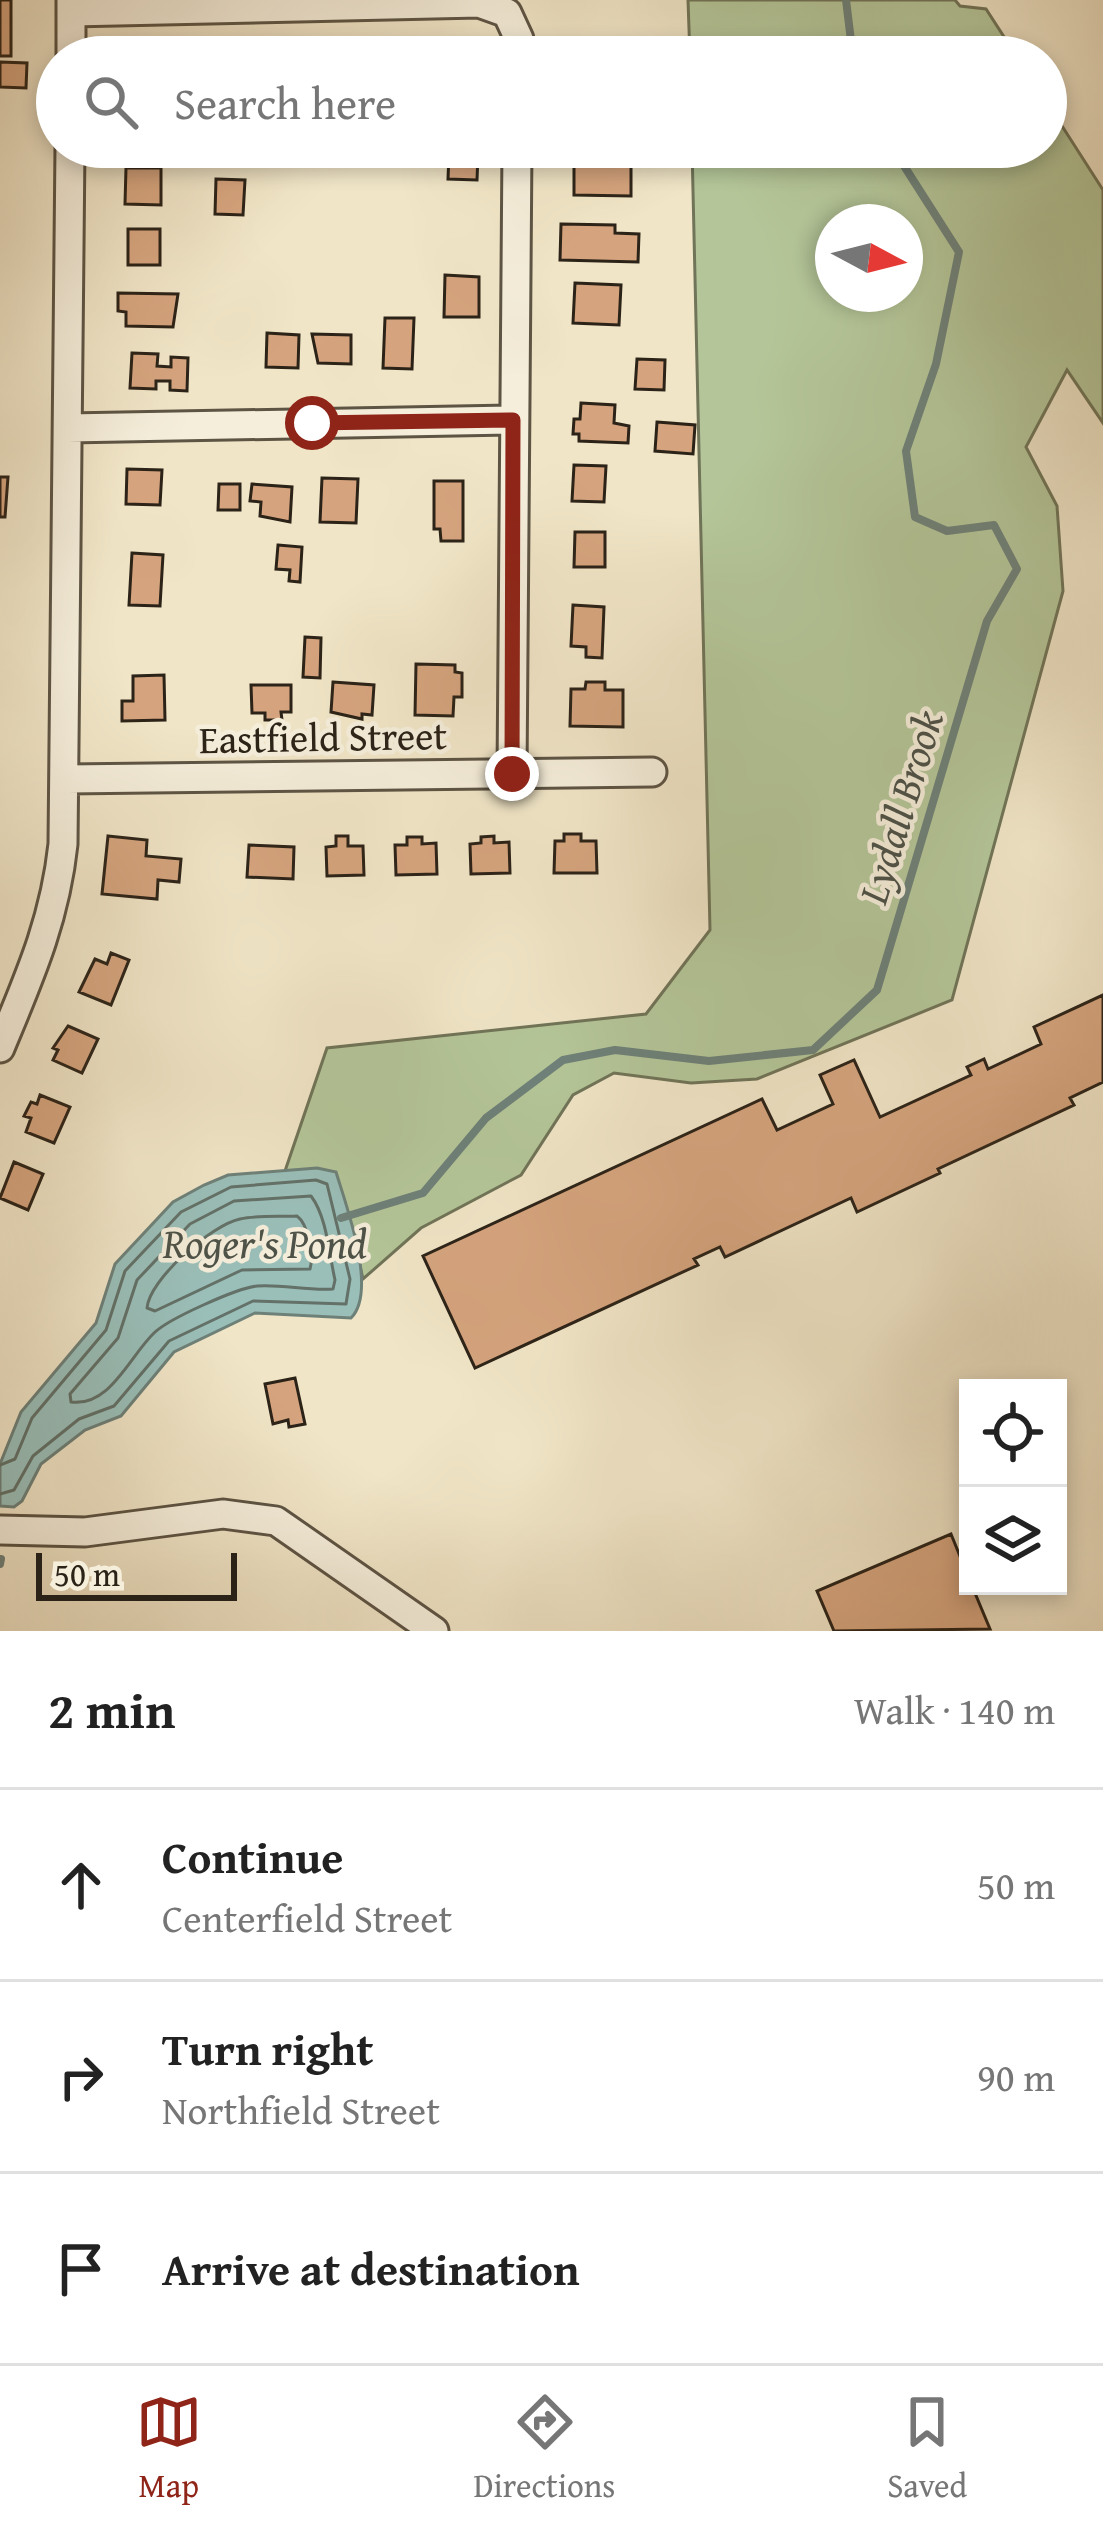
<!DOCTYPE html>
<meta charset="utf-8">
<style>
body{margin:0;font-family:"Gentium Book Plus",serif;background:#f2f2f2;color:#222}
.controls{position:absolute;right:36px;bottom:36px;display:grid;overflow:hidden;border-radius:0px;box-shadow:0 6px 18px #0003}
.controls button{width:108px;height:108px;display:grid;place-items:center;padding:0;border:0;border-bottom:3px solid #e0e0e0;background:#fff;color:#222;font:60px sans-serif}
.compass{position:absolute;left:815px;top:204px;width:108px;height:108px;border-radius:50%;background:#fff;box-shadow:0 6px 18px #0003;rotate:97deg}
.scale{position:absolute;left:36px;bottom:30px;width:201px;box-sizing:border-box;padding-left:12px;border:6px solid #2c2318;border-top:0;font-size:33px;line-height:42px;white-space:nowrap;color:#2c2318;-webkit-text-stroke:9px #f5eedb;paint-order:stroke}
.stop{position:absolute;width:36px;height:36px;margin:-27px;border:9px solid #8f2418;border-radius:50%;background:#fff}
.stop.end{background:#8f2418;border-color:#fff;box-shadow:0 3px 12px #0008}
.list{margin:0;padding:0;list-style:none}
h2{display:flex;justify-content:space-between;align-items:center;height:156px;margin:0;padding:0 48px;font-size:51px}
h2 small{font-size:39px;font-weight:400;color:#767676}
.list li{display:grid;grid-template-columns:78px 1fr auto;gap:36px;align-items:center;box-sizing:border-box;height:192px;padding:0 48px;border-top:3px solid #e0e0e0}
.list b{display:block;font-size:45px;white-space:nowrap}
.list p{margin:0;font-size:39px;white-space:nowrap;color:#767676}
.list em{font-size:39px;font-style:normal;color:#767676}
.icon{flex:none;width:66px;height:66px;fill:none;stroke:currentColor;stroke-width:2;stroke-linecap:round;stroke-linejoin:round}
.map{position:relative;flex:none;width:1103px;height:1631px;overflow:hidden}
.search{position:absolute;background:#fff;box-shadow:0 6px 18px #0003;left:36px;right:36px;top:36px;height:132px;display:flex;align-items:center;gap:30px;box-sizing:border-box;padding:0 42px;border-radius:66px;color:#767676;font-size:45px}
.sheet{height:732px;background:#fff}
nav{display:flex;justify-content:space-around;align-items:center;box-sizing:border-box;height:168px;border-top:3px solid #e0e0e0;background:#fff;font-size:33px;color:#767676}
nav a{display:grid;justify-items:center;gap:6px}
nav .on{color:#8f2418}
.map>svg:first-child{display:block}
.green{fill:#b4c699;stroke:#707458;stroke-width:3;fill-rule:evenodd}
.water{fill:#9abfb9;stroke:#6e8179;stroke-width:3}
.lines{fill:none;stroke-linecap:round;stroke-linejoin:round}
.shore{stroke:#637168;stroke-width:3}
.stream{stroke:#6e8179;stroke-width:8}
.building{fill:#d5a47e;stroke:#2c2318;stroke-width:3}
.minor-casing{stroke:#5d5444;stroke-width:33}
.minor{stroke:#f5eedb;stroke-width:27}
.route{stroke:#8f2418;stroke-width:15}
.labels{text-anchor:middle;stroke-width:9;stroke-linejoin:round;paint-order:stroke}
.street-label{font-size:39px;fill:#2c2318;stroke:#f5eedb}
.water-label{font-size:42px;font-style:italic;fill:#4d5248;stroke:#f5eedb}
</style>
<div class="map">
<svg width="1103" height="1631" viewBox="0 0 1103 1631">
<rect width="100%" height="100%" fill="#f0e5c7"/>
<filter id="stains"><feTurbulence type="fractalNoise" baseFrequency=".00167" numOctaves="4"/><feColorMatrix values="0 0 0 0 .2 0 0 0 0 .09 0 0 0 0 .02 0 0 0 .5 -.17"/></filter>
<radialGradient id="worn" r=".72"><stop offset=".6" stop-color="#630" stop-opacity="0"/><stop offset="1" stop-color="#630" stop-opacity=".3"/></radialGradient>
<!-- green -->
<path class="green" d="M688 0H955L960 6 986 9 1017 57H690Z
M1046 101 1103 190V423L1067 370 1026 447 1057 506 1063 591 952 1000 757 1079 691 1083 614 1073 573 1095 521 1175 421 1228 363 1279 349 1217 285 1171 327 1048 646 1014 710 930 692 147H1046ZM833 222H905V294H833Z"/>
<!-- water -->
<path class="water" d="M317 1168 336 1172C346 1205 378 1291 351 1318L255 1313 174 1352 121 1416 85 1430 41 1464 22 1501 14 1507 0 1506V1464L21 1412 96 1323 115 1264 173 1202 204 1185 228 1175Z"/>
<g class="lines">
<!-- shore -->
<path class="shore" d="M311 1196C327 1217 329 1254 335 1280L333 1289C308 1291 282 1284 257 1286 237 1288 168 1319 154 1333 129 1357 110 1407 71 1402L70 1394 118 1338 137 1280 190 1224 234 1201Z
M297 1216C308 1224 314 1255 310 1269L242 1270 155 1311 147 1308C149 1280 211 1225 240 1219 258 1215 279 1217 297 1216Z
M0 1465 15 1459 32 1418 106 1330 125 1271 181 1212 231 1187 316 1180 327 1184 350 1279 346 1304 253 1301 169 1341 114 1406 79 1419 33 1456 14 1490 0 1494"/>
<!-- stream -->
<path class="stream" d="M846 0 853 57
M341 1218 423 1193 486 1118 563 1060 615 1050 709 1061 813 1050 877 990 987 621 1017 569 994 525 947 531 915 517 906 451 936 364 959 252 892 147
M0 1564 1 1559"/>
</g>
<!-- building -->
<path class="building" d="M0 0H11V56H0Z
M603 38V57H573V39Z
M122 50H181V57H122Z
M0 62 27 63 26 88 0 87Z
M449 154 478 155 477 180 448 179Z
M574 162 631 163V196L574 195Z
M126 168H161V205L125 204Z
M216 179 245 180 243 215 215 214Z
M561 224 615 225V233L639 234 638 262 560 260Z
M128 229H160V265H128Z
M445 275 479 277V317H444Z
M575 283 621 285 619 325 573 323Z
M118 293 178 294 173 327 126 326V312L118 311Z
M385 318H414L412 369 383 368Z
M267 333 299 335 298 368 266 367Z
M312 334 351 335V364L318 363Z
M132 353 158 354 157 366 171 367V357L188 358 187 391 170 390V381H156V389L130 388Z
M637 359 665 360 664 390 635 389Z
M581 403 615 405 614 423 629 426 628 443 579 441V434H573L574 419H580Z
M657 422 695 425 693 454 655 451Z
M574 465 606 466 604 502 572 501Z
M127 469 162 470 160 505 126 504Z
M0 477H8L5 517H0Z
M322 478 358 479 356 523 320 522Z
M434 481H463V541H441L440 529H434Z
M219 484H240V510H218Z
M252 484 292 487 290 522 260 516 261 502 250 501Z
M575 532H605V567H574Z
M278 545 302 547 300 582 289 581 290 570 276 569Z
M132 553 163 555 160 606 129 605Z
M573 605 604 607 602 658 586 657V647L571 646Z
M305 637 321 638 320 678 303 677Z
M416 664 455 665V672L462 673V697H454L453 716 415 715Z
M164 675 165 720 122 721V701H133V676Z
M333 682 374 685 372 715 362 714V719L331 712Z
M586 682H605V690H623V727L570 726 571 689H585Z
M251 685H291V712H281L282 720H265V713H252Z
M564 834H581V841H596L597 873H554L555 841H564Z
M108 836 147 840 146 856 181 859 179 882 158 880 157 899 102 894Z
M336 836H348V846H363L364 875 327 876 326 847 336 846Z
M494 836V843L509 842 510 873 471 874 470 844 481 843V837Z
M407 837H422V844L436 843 437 874 396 875 395 845H407Z
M249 845 294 847 293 879 247 877Z
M111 953 129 960 111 1005 79 992 95 959 107 964Z
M1103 995V1082L1070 1098 1074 1105 938 1169 940 1173 857 1212 851 1198 725 1257 720 1247 694 1259 698 1265 475 1368 423 1256 762 1099 777 1130 833 1104 820 1075 854 1060 880 1117 971 1075 967 1067 984 1059 988 1069 1041 1044 1034 1027Z
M68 1026 98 1039 82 1073 53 1060 58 1050 53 1048Z
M40 1095 70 1107 54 1143 26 1132 31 1118 24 1116 31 1102 37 1104Z
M14 1162 43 1174 28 1210 0 1198Z
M295 1378 305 1424 289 1427 288 1420 273 1424 265 1384Z
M951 1534 968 1576V1586H972L990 1629 834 1631 817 1591Z"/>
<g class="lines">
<defs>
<path id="minor" d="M71 12 479 3 507 13 519 39V57
M71 57V0
M68 428 513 420
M512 774 517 147
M67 779 652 772
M0 1048C29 978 55 920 63 844L70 147
M0 1530 85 1532 223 1514 276 1521 434 1631"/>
</defs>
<!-- minor casing -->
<use href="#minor" class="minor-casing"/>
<!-- minor -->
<use href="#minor" class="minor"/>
</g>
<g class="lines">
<!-- route -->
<path class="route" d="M312 423 513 420 512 774"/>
</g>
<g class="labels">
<!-- street labels -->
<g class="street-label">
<text transform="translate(323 737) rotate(-1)" y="14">Eastfield Street</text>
</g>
<!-- water labels -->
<g class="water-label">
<text transform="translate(900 807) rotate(-73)" y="15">Lydall Brook</text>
<text x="265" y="1258">Roger's Pond</text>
</g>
</g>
<rect width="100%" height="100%" filter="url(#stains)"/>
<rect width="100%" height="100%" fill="url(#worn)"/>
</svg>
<div class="controls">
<button><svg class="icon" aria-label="locate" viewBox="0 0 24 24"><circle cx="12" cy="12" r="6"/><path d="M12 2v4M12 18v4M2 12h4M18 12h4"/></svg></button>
<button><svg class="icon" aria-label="layers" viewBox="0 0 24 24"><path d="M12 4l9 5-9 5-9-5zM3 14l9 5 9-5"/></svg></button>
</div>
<svg class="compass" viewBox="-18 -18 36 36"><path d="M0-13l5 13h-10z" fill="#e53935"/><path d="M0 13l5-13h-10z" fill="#767676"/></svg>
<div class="scale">50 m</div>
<div class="stop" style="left:312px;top:423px"></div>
<div class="stop end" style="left:512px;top:774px"></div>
<div class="search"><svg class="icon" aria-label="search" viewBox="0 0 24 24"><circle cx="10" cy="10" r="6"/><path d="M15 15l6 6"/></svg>Search here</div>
</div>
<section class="sheet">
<h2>2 min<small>Walk · 140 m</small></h2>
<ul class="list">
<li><svg class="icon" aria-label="ahead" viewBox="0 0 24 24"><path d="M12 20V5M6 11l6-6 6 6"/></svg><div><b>Continue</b><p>Centerfield Street</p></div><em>50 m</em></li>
<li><svg class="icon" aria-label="right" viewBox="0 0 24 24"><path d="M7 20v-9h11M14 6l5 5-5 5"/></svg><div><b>Turn right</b><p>Northfield Street</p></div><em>90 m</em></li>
<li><svg class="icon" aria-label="arrive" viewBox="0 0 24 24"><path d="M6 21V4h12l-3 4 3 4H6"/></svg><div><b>Arrive at destination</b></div></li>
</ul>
</section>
<nav>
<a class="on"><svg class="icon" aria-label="map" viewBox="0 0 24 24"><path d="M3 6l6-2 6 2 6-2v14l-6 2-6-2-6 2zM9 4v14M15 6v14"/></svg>Map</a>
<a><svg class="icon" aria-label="directions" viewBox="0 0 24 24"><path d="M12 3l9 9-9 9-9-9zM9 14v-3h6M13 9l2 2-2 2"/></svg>Directions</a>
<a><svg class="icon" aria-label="saved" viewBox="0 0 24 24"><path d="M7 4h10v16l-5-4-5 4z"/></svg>Saved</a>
</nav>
